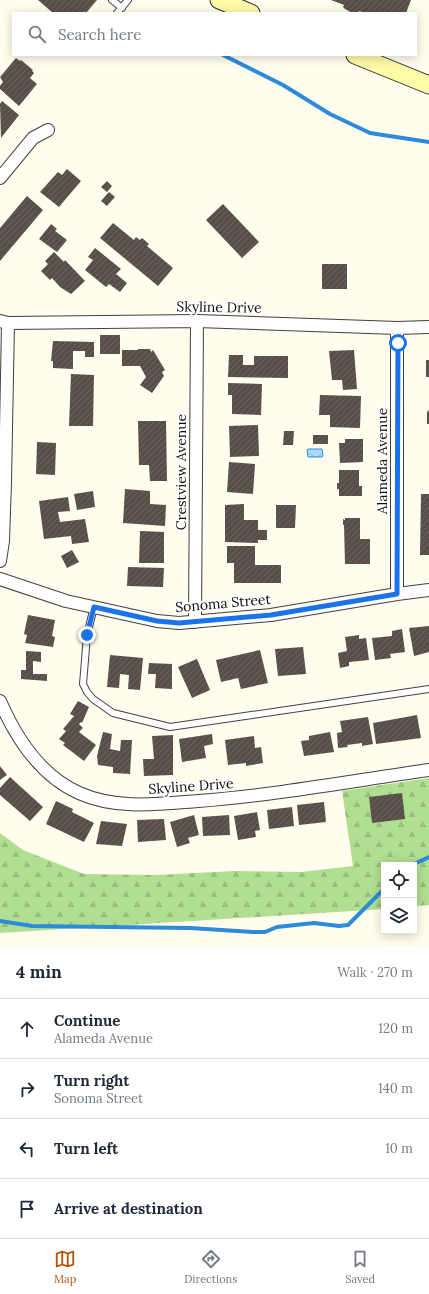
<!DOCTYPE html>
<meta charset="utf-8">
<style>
body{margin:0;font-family:Lora,serif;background:#f6f6f7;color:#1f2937}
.controls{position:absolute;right:12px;bottom:12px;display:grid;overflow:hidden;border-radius:0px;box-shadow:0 2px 10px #0003}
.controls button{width:36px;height:36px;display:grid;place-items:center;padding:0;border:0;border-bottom:1px solid #e0e1e3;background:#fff;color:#1f2937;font:20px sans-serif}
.stop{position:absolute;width:12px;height:12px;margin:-9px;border:3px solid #1a73e8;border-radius:50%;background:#fff}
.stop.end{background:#1a73e8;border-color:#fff;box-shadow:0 1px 4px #0008}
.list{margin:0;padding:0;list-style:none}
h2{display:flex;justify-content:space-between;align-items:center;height:52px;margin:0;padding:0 16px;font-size:17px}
h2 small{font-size:13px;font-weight:400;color:#747a83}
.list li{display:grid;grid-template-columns:26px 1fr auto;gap:12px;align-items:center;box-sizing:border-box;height:60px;padding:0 16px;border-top:1px solid #e0e1e3}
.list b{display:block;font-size:15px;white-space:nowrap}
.list p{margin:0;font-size:13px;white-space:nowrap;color:#747a83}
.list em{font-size:13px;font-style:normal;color:#747a83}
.icon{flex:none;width:22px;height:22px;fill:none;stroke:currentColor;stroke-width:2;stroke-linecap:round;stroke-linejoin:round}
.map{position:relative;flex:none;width:429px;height:946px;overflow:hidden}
.search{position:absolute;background:#fff;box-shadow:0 2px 10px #0003;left:12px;right:12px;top:12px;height:44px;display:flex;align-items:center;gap:10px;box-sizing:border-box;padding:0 14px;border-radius:0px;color:#747a83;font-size:15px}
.sheet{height:292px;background:#fff}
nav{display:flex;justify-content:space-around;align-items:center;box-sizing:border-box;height:56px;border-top:1px solid #e0e1e3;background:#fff;font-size:11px;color:#747a83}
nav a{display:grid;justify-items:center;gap:2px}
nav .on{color:#b45309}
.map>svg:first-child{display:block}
.forest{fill:url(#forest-firs)}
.water{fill:url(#water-waves);stroke:#2d8bd9}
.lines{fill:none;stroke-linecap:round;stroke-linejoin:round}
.stream{stroke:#2d8bd9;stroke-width:4}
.building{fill:url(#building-hatch)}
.lane-casing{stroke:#404040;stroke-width:8}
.street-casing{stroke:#404040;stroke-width:14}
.secondary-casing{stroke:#2f2f2f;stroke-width:19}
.lane{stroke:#fff;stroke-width:6}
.street{stroke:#fff;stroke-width:12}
.secondary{stroke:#fffaa8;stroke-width:17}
.route{stroke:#1a73e8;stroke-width:5}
.labels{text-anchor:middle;stroke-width:4;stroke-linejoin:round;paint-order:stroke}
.street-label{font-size:14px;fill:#0d0d0d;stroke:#fff}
</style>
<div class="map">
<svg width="429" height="946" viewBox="0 0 429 946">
<defs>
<pattern id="forest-firs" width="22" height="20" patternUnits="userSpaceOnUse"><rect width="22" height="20" fill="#b0df91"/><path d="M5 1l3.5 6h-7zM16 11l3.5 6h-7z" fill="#96be7c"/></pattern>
<pattern id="water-waves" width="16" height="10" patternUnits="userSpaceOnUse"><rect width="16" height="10" fill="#addafc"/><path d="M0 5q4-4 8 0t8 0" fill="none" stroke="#94bad7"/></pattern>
<pattern id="building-hatch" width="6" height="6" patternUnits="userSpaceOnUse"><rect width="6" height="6" fill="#574f48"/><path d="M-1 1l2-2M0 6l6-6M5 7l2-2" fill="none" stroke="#6a645e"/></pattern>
</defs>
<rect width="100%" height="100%" fill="#fffded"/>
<!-- forest -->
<path class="forest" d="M429 778V905L414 906V865H384V909L0 933V833L23 850 84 874 155 875 235 871 301 872 353 866 342 791Z"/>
<!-- water -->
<path class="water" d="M308 449H322L323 456 322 457H308L307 450Z"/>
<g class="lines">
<!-- stream -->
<path class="stream" d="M223 55 283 85 330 114 370 133 429 142
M412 865 429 857
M0 921 32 926 190 928 253 932H265L277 927 314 923 339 926 348 925 384 889"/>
</g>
<!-- building -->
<path class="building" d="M38 0H97L86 13H53Z
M331 0H411L406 13H365L359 11 358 13H352L345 9 343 7 344 5Z
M16 58 20 61 21 60 33 70 32 71 34 73 30 78 37 84 19 106 0 89V86L3 82 0 77Z
M2 101 19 115 1 138 0 104Z
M67 169 81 181 59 207 40 192 58 172 62 175Z
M107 181 112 186 107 192 101 187Z
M109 192 115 197 107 206 101 201Z
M27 196 43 210 0 261V228Z
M223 204 259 242 242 258 206 220Z
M113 223 134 240 136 237 140 240 142 238 149 244 147 246 173 268 158 286 100 238Z
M51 224 57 229 55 231 67 240 57 252 39 239Z
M95 248 121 269 116 274 127 283 120 292 109 284 106 287 85 270 93 260 88 257Z
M54 252 64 262 65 260 85 281 71 294 60 287 52 278 50 280 41 271 48 264 45 261Z
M322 264H347V289H322Z
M100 335H120V354H100Z
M53 341 94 342V357H85V351H73V369L53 368V361H51Z
M139 349H150L151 352 153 350 165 370 162 372 164 376 152 393 140 385 146 377 140 366H122V350H137Z
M354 350 357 389 343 390 342 380H332L329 351Z
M229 355H243V365H254V356H288V378L228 377Z
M426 360H429V377H426Z
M71 374 94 375 93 426H69Z
M228 383 262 384 261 415 232 414V395H228Z
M320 395 361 396 360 428 330 427V415H319Z
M429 410V424H427V412Z
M138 421H166L167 481H150L149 465H139Z
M258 425 259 456 230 457 229 426Z
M284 431H294L293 445H283Z
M313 435H328V444H313Z
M345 439H363V462L340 463 339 443H345Z
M37 442 56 443 55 475 36 474Z
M229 462 255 464 253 494 227 492Z
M339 470H359V486H362V496H339V489H337V483H339Z
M125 489 150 491V504L166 505 165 526 123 523Z
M93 491 95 507 77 510 74 494Z
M421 494H429V555H420Z
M68 497 70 511 58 512 60 522 85 519 89 542 72 544 71 536 44 539 39 501Z
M244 504V520H258V530H267V540H258V543L225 542V505Z
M276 505H296L295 528H276Z
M345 518H360V539H370V564H345L344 525H343V519L345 520Z
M140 531 164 532V563H139Z
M227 546H255V565H281V583H234V563H227Z
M72 550 79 562 67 568 61 556Z
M128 567 164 568 163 587 127 586Z
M28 615 55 620 52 636 55 637 53 647 25 643 27 635 24 634Z
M429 626V652L414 656 409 628Z
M402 629 405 652 390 654 391 658 375 660 372 638 392 636V631Z
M359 635V639L366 638 369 660 349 662V666L340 668 338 653 347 651 345 637Z
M303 647 306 674 278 676 275 649Z
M260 650 268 683 241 689 238 678 221 682 216 660Z
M26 651 41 652V662L33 661V674H47V681L21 679V670H26Z
M110 655 143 658 140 690 128 689 129 675 120 674 119 688 107 687Z
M197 659 210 690 192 698 178 667Z
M149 663 172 664V689L155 688 156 674H148Z
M78 701 89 707 82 723 81 722 79 724 83 728 79 732 96 745 84 761 63 745 65 743 59 739 66 731 63 729 74 716 70 714Z
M417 715 421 738 376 744 373 723Z
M368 717 373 744 362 746V743L347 745 348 747 338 748 337 733 342 732 340 721Z
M103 732 112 734 110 749 120 751 121 740H132L130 774 113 773V767L98 765 97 756Z
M330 732 334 752 304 756 301 741 309 740V736Z
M212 734 213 744 204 746 206 758 182 762 179 739Z
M173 735V775L144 776 143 759H154L152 736Z
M254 736 255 748 261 747 263 763 246 766V763L228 765 225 740Z
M0 766 7 775 0 780Z
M10 777 43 807 30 821 0 795V788Z
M402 793 405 819 372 823 369 797Z
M56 801 73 809 72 812 94 823 84 842 46 824Z
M324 802 326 822 299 825 297 805Z
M292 807 294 826 269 829 267 810Z
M257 812 260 830 255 831 256 837 238 840 234 816Z
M194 815 199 835 188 838 190 843 177 847 170 822Z
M229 815 230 835 203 836 202 817Z
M164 819 166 840 138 842 137 820Z
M101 821 127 824 122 846 96 844Z"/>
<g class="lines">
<defs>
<path id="lane" d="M112 0 122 8
M117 13 128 0
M94 607 87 635 85 660 83 684 87 692 93 699 113 713 170 727 429 689"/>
<path id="street" d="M0 178 33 138 48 130
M0 321 8 323 197 321 397 328 429 327
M0 561 3 541 5 482 8 323
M0 579 66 601 157 621 179 623 271 615 397 594 429 590
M397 594V328
M195 622 197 321
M0 701C16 738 41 776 79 793 117 810 159 804 198 801 276 795 352 781 429 770"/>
<path id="secondary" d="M219 0 251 13
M355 55 429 85"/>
</defs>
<!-- lane casing -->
<use href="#lane" class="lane-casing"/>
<!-- street casing -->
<use href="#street" class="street-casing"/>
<!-- secondary casing -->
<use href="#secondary" class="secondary-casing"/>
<!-- lane -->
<use href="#lane" class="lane"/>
<!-- street -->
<use href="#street" class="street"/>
<!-- secondary -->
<use href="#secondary" class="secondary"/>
</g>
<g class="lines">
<!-- route -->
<path class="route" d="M87 635 94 607 157 621 179 623 271 615 397 594 398 343"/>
</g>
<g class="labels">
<!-- street labels -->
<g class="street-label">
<text transform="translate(219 307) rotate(1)" y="5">Skyline Drive</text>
<text transform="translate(382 461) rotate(-90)" y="5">Alameda Avenue</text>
<text transform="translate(181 472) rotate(-90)" y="5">Crestview Avenue</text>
<text transform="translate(223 603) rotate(-5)" y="5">Sonoma Street</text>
<text transform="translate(191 786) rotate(-4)" y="5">Skyline Drive</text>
</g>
</g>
</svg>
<div class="controls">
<button><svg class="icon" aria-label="locate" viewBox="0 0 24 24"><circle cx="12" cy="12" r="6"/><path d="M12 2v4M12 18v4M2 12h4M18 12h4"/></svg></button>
<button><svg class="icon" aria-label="layers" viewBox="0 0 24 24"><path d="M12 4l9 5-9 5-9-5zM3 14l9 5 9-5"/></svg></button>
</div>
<div class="stop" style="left:398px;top:343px"></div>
<div class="stop end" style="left:87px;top:635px"></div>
<div class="search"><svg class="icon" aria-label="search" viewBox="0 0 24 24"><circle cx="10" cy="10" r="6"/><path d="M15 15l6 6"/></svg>Search here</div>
</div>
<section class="sheet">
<h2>4 min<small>Walk · 270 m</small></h2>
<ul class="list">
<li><svg class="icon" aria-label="ahead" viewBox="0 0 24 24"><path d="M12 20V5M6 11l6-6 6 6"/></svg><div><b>Continue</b><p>Alameda Avenue</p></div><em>120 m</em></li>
<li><svg class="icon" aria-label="right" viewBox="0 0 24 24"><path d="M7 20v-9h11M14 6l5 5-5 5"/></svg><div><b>Turn right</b><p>Sonoma Street</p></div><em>140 m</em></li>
<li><svg class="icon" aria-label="left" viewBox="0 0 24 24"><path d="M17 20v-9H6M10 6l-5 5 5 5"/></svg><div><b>Turn left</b></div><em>10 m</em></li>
<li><svg class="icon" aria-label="arrive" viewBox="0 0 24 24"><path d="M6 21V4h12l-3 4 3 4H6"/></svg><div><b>Arrive at destination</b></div></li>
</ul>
</section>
<nav>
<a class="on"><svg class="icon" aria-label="map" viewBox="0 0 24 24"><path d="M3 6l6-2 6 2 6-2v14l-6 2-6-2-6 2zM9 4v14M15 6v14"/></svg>Map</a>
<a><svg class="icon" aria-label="directions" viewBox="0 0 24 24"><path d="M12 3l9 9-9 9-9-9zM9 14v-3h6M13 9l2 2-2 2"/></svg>Directions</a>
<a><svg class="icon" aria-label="saved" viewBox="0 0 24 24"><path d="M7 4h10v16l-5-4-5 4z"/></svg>Saved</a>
</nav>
